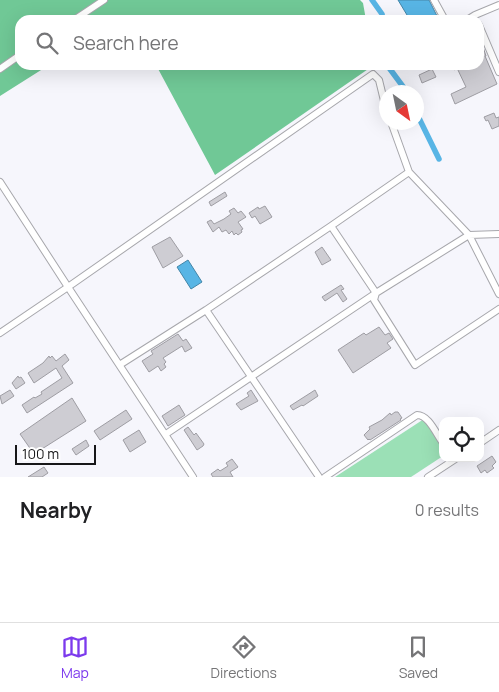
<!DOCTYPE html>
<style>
body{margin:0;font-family:Manrope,sans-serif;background:#f6f6f6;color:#202124}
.controls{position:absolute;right:15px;bottom:15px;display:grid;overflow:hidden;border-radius:10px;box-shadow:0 5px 20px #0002}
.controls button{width:45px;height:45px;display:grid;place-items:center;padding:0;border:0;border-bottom:1px solid #e0e0e0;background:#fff;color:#202124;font:25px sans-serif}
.compass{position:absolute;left:379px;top:85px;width:45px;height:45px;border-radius:50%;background:#fff;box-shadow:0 5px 20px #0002;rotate:147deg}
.scale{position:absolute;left:15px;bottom:12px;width:81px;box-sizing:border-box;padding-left:5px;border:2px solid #171719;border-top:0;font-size:14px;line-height:18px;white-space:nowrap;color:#171719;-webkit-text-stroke:4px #fff;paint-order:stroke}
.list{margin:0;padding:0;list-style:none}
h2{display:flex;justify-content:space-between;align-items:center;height:65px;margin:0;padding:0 20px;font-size:21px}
h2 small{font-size:16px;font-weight:400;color:#757577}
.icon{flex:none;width:28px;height:28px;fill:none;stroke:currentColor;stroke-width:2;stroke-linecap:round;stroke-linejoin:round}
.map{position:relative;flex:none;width:499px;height:477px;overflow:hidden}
.search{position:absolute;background:#fff;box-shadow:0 5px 20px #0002;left:15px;right:15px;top:15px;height:55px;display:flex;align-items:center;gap:12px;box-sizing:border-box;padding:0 18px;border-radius:15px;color:#757577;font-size:19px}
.sheet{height:145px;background:#fff}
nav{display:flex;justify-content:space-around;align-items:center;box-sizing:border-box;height:70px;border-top:1px solid #e0e0e0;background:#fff;font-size:14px;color:#757577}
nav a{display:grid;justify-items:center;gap:2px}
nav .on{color:#7c3aed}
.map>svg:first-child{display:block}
.green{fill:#9be0b6}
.forest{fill:#70c896}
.water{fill:#58b5e5;stroke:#4486a8}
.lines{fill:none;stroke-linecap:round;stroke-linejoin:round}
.canal{stroke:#58b5e5;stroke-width:5.5}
.building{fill:#cecdd3;stroke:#9e9da3}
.street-casing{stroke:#a7a7ac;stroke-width:8}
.street{stroke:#fff;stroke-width:6}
</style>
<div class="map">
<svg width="499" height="477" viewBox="0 0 499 477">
<rect width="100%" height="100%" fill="#f6f6fc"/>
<!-- green -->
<path class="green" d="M424 419 443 448V456L411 477H335Z"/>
<!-- forest -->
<path class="forest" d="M0 0H360L363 3 366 20H132L129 15 120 20H20V65H49L0 96Z
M156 65H374L215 175Z"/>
<!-- water -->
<path class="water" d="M398 0H429L439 20H410Z
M188 260 202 282 191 289 177 267Z"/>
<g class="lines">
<!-- canal -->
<path class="canal" d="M372 0 382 14 383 20
M387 65 407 92
M416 112 439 159"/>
</g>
<!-- building -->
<path class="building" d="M483 47 486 56H485L497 84 455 104 451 94 466 87 457 68 454 70 451 65H479V48Z
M432 69 436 77 422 83 419 75Z
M494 113 496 118 499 117V126L492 129 488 120 486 121 484 117Z
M225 192 227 196 211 206 209 202Z
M265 206 272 217 260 224 255 216 252 218 249 213 258 207 259 209Z
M234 208 238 213 241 211 246 217 238 222 243 229 241 230 242 232 238 235 236 233 234 235 232 231 229 234 226 230 222 232 219 227 213 232 207 222 211 220 214 224 224 219 231 214 229 211Z
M170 237 183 256 163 268 152 247Z
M322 247 331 260 322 265 315 252Z
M341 285 344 289 341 290 347 299 343 302 337 293 325 301 322 297Z
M379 327 385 335 389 333 393 339 387 343 391 348 353 373 338 350 364 333 366 335Z
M178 334 183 341 186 339 192 348 185 352 182 346 163 358 166 362 164 364 166 367 161 371 158 366 149 372 142 361 153 354 151 351Z
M65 354 69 360 62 366 73 383 27 413 22 405 34 397 35 398 42 394 41 392 62 378 56 368 34 383 28 373 43 363 49 356 50 358 52 356 56 361Z
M18 376 19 378 21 377 25 383 16 389 12 383Z
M10 390 14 396 2 404 0 396Z
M251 390 258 401 241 410 236 404 249 396 247 393Z
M315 390 318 396 303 406 302 405 293 410 290 406Z
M72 398 86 421 34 454 20 434Z
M179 405 185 415 168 426 162 416Z
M126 410 132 419 100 440 94 431Z
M395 412H398L402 418 400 419 401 420 370 440 369 439 368 440 364 435 370 429 369 427 382 420 390 413 391 415Z
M188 427 194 435 196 433 204 444 203 446 197 450 184 430Z
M139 430 146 442 130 452 123 440Z
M86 440 89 446 76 455 72 449Z
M492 456 496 462 492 466 494 468 487 473 485 470 481 473 477 466Z
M232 459 238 467 230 472 233 477H213L211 474 218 469 220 471 228 466 226 463Z
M44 467 48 473 42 477H28Z"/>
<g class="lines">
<defs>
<path id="street" d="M434 0 445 20
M74 20 104 0
M467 20 475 15 499 5
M479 25 499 72
M0 69 20 55
M391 122 409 172 469 235 499 294
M0 182 68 287 0 333
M331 226 409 172
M499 234 469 235 376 293 374 300 415 365 499 309
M121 364 206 310 319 477
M166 434 376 293 331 226 206 310
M480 443 499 430
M193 477 68 287 373 74 379 80 386 109
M325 477 417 415C429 415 436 434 443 443
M428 477 457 458"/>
</defs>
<!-- street casing -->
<use href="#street" class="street-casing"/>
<!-- street -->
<use href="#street" class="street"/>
</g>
</svg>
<div class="controls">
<button><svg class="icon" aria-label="locate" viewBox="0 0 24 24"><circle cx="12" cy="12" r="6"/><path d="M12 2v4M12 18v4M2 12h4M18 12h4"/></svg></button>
</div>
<svg class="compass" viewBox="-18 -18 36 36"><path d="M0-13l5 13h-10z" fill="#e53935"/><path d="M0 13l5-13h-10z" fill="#757577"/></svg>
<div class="scale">100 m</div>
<div class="search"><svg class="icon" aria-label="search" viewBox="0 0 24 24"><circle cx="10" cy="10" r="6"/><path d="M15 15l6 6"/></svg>Search here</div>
</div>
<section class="sheet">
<h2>Nearby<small>0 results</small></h2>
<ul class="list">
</ul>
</section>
<nav>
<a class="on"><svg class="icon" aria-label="map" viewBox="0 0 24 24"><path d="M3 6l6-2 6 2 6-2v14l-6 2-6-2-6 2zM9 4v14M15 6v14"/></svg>Map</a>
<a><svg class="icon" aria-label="directions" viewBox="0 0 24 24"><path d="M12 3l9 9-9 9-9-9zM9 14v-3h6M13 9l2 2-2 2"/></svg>Directions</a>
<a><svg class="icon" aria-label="saved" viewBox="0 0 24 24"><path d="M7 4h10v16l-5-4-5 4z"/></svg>Saved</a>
</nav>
